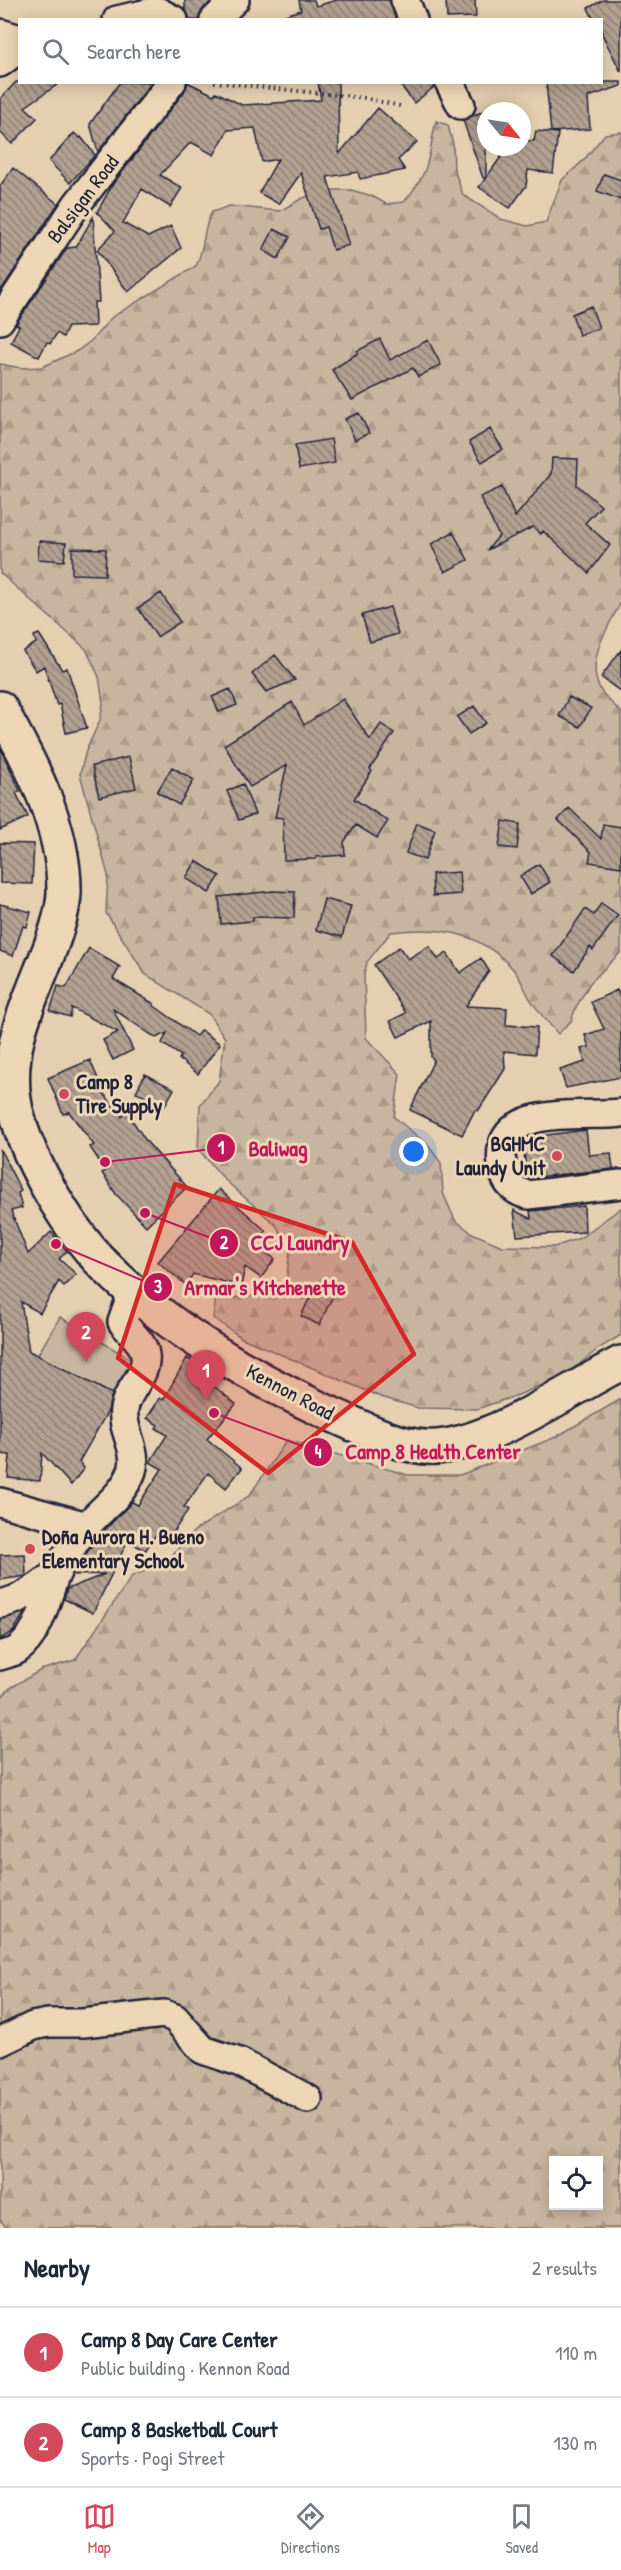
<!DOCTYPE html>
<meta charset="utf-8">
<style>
body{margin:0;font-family:"Patrick Hand",sans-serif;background:#f2f2f3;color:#1f2937}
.controls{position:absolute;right:18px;bottom:18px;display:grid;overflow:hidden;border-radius:0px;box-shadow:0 3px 15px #0003}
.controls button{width:54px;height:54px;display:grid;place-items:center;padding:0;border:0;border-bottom:2px solid #e0e1e3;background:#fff;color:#1f2937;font:30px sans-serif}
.compass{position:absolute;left:477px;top:102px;width:54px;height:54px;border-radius:50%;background:#fff;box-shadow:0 3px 15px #0003;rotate:120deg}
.you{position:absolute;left:414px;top:1152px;width:21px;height:21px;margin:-15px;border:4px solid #fff;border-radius:50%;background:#1a73e8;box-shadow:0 0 0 9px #1a73e833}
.badge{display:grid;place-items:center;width:39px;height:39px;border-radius:50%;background:#d1495b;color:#fff;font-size:20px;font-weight:700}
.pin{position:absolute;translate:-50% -50px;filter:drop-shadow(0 2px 3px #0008)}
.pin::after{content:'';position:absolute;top:32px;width:21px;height:18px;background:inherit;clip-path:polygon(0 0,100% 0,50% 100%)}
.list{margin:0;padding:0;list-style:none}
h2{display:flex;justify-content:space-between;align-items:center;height:78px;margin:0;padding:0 24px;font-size:26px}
h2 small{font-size:20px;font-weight:400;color:#747a83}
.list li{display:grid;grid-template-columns:39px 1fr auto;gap:18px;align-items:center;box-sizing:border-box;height:90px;padding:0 24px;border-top:2px solid #e0e1e3}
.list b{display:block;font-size:22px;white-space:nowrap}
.list p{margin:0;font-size:20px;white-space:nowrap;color:#747a83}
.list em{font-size:20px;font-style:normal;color:#747a83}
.icon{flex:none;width:33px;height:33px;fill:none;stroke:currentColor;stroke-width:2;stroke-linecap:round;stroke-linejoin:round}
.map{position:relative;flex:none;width:621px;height:2228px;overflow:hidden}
.search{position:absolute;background:#fff;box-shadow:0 3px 15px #0003;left:18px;right:18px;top:18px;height:66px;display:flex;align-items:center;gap:15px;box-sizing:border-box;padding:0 21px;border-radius:0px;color:#747a83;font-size:22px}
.sheet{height:258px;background:#fff}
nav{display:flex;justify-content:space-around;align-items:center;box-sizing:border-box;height:84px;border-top:2px solid #e0e1e3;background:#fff;font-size:16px;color:#747a83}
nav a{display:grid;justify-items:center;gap:3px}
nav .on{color:#d1495b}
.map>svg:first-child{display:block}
.forest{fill:url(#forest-firs);stroke:#756c6d;stroke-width:1.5;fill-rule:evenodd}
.garden{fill:#c8b59f;stroke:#756c6d;stroke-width:1.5}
.building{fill:url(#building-back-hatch);stroke:#22223b;stroke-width:1.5}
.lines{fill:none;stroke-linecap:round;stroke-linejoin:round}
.minor-casing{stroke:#22223b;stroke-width:32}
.highway-casing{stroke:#22223b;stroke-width:38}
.path{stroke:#22223b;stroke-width:4;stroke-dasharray:1.5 4.5;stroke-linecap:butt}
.minor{stroke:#ecd6b5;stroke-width:27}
.highway{stroke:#ecd6b5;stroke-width:33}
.marked{fill:#d62828;fill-opacity:0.2;stroke:#d62828;stroke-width:4.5;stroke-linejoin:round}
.poi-dot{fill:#d1495b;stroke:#ecd6b5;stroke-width:2}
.labels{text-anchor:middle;stroke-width:6;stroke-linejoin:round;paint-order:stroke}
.street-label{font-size:21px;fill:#22223b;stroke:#ecd6b5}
.poi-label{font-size:21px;font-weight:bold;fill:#22223b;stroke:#ecd6b5;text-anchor:start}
.leader{fill:none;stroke:#c2185b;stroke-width:2}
.callout-dot{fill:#c2185b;stroke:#ecd6b5;stroke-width:2}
.mark-label{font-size:18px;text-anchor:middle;font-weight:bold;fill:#fff}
.callout-label{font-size:22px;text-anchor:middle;font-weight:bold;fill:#c2185b;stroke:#ecd6b5;stroke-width:6;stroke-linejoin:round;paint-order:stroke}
</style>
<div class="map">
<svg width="621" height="2228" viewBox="0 0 621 2228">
<defs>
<pattern id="forest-firs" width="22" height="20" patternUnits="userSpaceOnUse" patternTransform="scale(1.5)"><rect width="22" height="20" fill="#c8b59f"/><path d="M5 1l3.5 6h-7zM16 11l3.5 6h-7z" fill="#ac9b8a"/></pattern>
<pattern id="building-back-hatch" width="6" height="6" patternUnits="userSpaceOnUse" patternTransform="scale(1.5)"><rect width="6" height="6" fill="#b2a191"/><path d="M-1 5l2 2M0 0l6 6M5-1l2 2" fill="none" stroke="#908378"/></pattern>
</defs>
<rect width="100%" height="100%" fill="#e4cfb0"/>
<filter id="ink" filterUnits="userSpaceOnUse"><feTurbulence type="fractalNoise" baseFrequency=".0167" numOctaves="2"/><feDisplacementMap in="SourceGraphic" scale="12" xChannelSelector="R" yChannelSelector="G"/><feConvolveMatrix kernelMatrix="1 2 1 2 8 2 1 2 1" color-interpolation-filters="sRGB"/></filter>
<g filter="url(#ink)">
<!-- forest -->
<path class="forest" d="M436 121 448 125 453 144 454 169 463 195 501 219 527 226 546 222 562 180 584 160 605 134 621 132V602C608 627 586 659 599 687 603 696 614 705 621 712V952L590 983 576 1007 571 1021 558 1034C548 1022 537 1011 529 997 524 988 520 977 513 969 479 931 439 926 391 932L367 962 364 975 366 1038 400 1074 394 1117 428 1145 441 1163 443 1193 455 1220 472 1233 502 1246 554 1247 580 1238 621 1208V1335L598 1349 566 1375 518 1395 477 1409 418 1408 381 1397 242 1338 213 1318 216 1297C242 1298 264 1298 286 1283L290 1250 276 1225 225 1180 198 1149 200 1105 219 1081 225 1038 209 1014 145 974 106 913 108 875 80 774 86 751 100 720 103 703 99 677 86 649 0 573V364L21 368 42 367 77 351 91 341 112 317 196 266C206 245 202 228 212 212L229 206 280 211 301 199 324 190H351L372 196 386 204 404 202C432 169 427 160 436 121Z
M621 1399V2228H7L0 2220V1699L10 1688 41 1670 75 1660 132 1576 165 1563 194 1531 249 1496 287 1440 408 1475H460L556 1437ZM554 2160H598V2206H554Z"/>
<!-- garden -->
<path class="garden" d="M60 1317 137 1363 111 1406 34 1361Z"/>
<!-- building -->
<path class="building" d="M185 0H211L212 1 203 9 199 20H190L185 10Z
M299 0H314L316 6 337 0H390L396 20H285V15L301 10Z
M446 0H475L476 17 447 18Z
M603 0H621V72L602 34V20H594L588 8Z
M16 82H61L25 107 37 118 12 144 0 132V99Z
M120 82H152L98 152 90 124Z
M187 82 214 95 216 92 242 105 321 100 318 82H338L339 154 378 108 417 142 398 160 405 170 360 179 358 172 327 177 349 245 333 250 326 227 319 229 301 173 279 204 259 193 278 159 262 162 255 128 228 130 214 155 191 142 160 175 182 188 170 207 142 189 123 223 148 237 171 226 181 248 128 292 97 250 115 231 97 212 113 184 184 92Z
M398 82H433L434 87 414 103Z
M546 82H621V86L588 97 590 129 551 132Z
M486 110V178L508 147H522V140L534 141 536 131 558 133 553 173 528 170 526 186 510 208 479 187 486 178H483L463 120Z
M74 133 80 138 81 137 95 155 70 183 49 161Z
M13 168 58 204 0 292V186Z
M604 174 621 180V200L597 191Z
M93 217 99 302H94L95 326 68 327 63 337 57 333 50 344 47 342 39 357 11 342 19 326 16 324 67 248 76 247Z
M274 229 290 237 278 259 263 250Z
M591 306 599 328 579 335 572 314Z
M380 339 390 360 428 340 441 365 418 377 413 368 352 400 332 370 358 353 357 351Z
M359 413 369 433 355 440 345 419Z
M490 429 503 449 482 462 469 442Z
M331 439 335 463 299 469 295 445Z
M552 458 578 459 577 485 601 506 585 523 610 545 589 573 543 531 541 534 533 527 487 550 499 536 480 497 502 487 515 517 551 474Z
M453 532 468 560 445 572 431 544Z
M39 541 66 543 64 561 38 559Z
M72 548 106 549 105 575 72 574Z
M161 593 180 622 157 637 138 608Z
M390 607 398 634 370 642 362 615Z
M39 634 62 670 67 668 87 728 66 733 60 704 57 705 44 666 36 671 23 651 36 643 34 636Z
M621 650V692L601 677Z
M275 655 295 680 266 692 252 674Z
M230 689 237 705 219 712 212 697Z
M569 697 591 708 580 727 559 716Z
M343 699 370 740 381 724 394 733 370 769 372 771 354 799 388 821 377 838 356 825 344 842 345 855 316 857V859L284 860 283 818 275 817 287 765 250 787 224 745 292 702 304 725Z
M474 706 486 723 469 734 457 717Z
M0 747 20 791 16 793 28 817 0 830Z
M129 757 136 788 99 797 92 766Z
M172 767 194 780 179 805 157 792Z
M243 784 255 814 239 820 227 791Z
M569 808 601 839 603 824 621 827V867L589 862 591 852 558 820Z
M503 821 520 824 517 849 499 847Z
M417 823 435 830 425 860 406 853Z
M0 843 34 844 32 884 0 883Z
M196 861 220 876 209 893 186 878Z
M539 864 550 882 531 894 520 876Z
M459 872 461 894 433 896 432 874Z
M273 891 295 892 294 918 253 917V921L221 924 219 897Z
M324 899 351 906 342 937 316 930Z
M601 903 618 915 593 950 590 947 574 971 553 956 585 909 594 915Z
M0 904 31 912 27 927 23 926 13 956 0 951Z
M429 946 438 959 447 953 460 973 481 958 489 971 466 1006 507 1008 506 1025 537 1027 535 1054 504 1051 505 1069 478 1111 475 1110 462 1135 410 1110 434 1060 431 1057V1021L398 1037 390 1021 406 1013 374 965 399 947 408 959Z
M89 948 120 967 113 979 154 1004 153 1005 196 1036 201 1030 220 1044 198 1074 179 1059 181 1056 162 1043 167 1033 156 1038 113 1009 133 1050 113 1060 103 1040 118 1032 72 1008 70 1017 50 1011 58 986 66 988Z
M617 990 621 999V1077L566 1088 560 1070 585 1062 581 1049 589 1047 585 1035 604 1029 591 1002Z
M90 1060 105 1095 122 1117 126 1111 146 1141 187 1187 146 1226 116 1194 102 1173 106 1171 90 1147 94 1145 69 1112 63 1114 48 1078Z
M145 1074 174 1089 164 1107 136 1092Z
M586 1130 589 1155 611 1153 613 1169 527 1178 523 1143 531 1137Z
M0 1149 21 1191 18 1193 22 1208 11 1211 28 1254 51 1232 67 1251 59 1259 76 1274 64 1286 59 1281 40 1313 21 1302 29 1351 112 1394 108 1411 79 1462 84 1468 71 1485 42 1453 40 1481 8 1478 10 1455 0 1454Z
M219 1189 266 1231 255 1245 275 1259 261 1278 245 1267 241 1286 193 1274 186 1285 158 1262Z
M584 1206 585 1232 517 1236 514 1210 531 1219 530 1211Z
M316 1285 334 1294 319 1325 301 1316Z
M187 1358 208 1371 204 1378 236 1404 207 1439 242 1468 226 1488 208 1473 184 1507 188 1510 172 1534 161 1527 145 1551 128 1540 93 1613 64 1599 67 1589 105 1574 75 1575 83 1558 98 1537 132 1502 138 1505 162 1469 150 1462 167 1435 156 1428 158 1425 147 1418 160 1398 163 1400Z
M25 1554 26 1576 0 1580V1555Z
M25 1612 13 1632 0 1639V1619Z"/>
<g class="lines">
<defs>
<path id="minor" d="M405 0 413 20
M117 20 157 11 174 20
M214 20 235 0
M0 33 20 39
M0 63 20 48
M449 82 461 105
M0 320 77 204 172 82
M621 1113C581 1118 488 1101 503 1170 506 1184 515 1192 528 1195L621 1184
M0 1502 87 1526
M0 1604C22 1600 41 1586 57 1572
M0 1656C5 1654 12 1653 17 1650 40 1634 46 1598 56 1574 63 1558 76 1541 86 1527 101 1508 123 1496 132 1471 139 1450 121 1431 124 1409 127 1389 148 1375 145 1355 144 1342 129 1332 122 1322L133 1291
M0 2042 33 2026 48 2023H83L164 2014 175 2018 203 2050 239 2062 308 2099"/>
<path id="highway" d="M0 708C31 763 65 827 64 893 63 912 56 933 49 951 30 1001 6 1044 14 1100 22 1152 68 1229 105 1266 172 1333 266 1386 351 1423 378 1435 407 1449 437 1447 495 1442 568 1390 621 1363"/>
</defs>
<!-- minor casing -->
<use href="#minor" class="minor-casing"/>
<!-- highway casing -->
<use href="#highway" class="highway-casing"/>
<!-- path -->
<path class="path" d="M214 82 364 98 400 106"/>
<!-- minor -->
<use href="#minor" class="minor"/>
<!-- highway -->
<use href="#highway" class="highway"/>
</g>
</g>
<!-- marked area -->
<path class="marked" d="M175 1184 352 1242 414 1354 268 1473 118 1358Z"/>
<!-- markers -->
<g class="poi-dot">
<circle cx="64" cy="1094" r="6"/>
<circle cx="557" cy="1156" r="6"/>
<circle cx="30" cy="1549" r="6"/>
</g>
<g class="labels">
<!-- street labels -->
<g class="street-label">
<text transform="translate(83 199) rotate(-53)" y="7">Balsigan Road</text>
<text transform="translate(290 1392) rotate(28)" y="7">Kennon Road</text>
</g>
<!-- poi labels -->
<g class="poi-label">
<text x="76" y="1089">Camp 8<tspan x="76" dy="24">Tire Supply</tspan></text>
<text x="545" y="1151" text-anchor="end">BGHMC<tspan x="545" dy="24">Laundy Unit</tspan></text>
<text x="42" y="1544">Doña Aurora H. Bueno<tspan x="42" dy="24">Elementary School</tspan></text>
</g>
</g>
<!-- callouts -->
<path class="leader" d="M105 1162L221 1148M145 1213L224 1243M56 1244L158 1287M214 1413L318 1452"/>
<g class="callout-dot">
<circle cx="105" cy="1162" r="6"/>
<circle cx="145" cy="1213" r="6"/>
<circle cx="56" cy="1244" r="6"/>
<circle cx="214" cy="1413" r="6"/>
<circle cx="221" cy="1148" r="15"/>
<circle cx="224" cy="1243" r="15"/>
<circle cx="158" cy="1287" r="15"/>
<circle cx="318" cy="1452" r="15"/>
</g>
<g class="mark-label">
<text x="221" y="1154">1</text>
<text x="224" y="1249">2</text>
<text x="158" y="1293">3</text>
<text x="318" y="1458">4</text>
</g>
<g class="callout-label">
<text x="278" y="1156">Baliwag</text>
<text x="300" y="1250">CCJ Laundry</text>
<text x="265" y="1295">Armar's Kitchenette</text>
<text x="433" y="1459">Camp 8 Health Center</text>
</g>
</svg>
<div class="controls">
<button><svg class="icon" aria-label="locate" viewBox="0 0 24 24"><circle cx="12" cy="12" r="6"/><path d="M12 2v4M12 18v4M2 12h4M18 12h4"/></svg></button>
</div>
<svg class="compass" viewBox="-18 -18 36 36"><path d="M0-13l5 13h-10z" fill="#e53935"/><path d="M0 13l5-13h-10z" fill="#747a83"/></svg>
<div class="you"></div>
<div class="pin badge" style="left:206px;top:1400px">1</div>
<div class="pin badge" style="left:86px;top:1362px">2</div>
<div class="search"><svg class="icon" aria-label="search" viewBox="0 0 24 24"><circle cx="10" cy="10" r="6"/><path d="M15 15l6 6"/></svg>Search here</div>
</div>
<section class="sheet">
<h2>Nearby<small>2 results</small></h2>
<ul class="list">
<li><span class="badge">1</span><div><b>Camp 8 Day Care Center</b><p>Public building · Kennon Road</p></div><em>110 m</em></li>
<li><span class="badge">2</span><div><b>Camp 8 Basketball Court</b><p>Sports · Pogi Street</p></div><em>130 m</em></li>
</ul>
</section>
<nav>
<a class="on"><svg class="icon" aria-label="map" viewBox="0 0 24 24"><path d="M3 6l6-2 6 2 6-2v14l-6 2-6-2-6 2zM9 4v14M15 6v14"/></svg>Map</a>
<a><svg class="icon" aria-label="directions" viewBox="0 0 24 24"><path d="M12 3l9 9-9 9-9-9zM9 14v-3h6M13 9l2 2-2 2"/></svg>Directions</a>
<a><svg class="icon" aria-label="saved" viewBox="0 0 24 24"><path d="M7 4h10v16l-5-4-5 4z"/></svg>Saved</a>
</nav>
